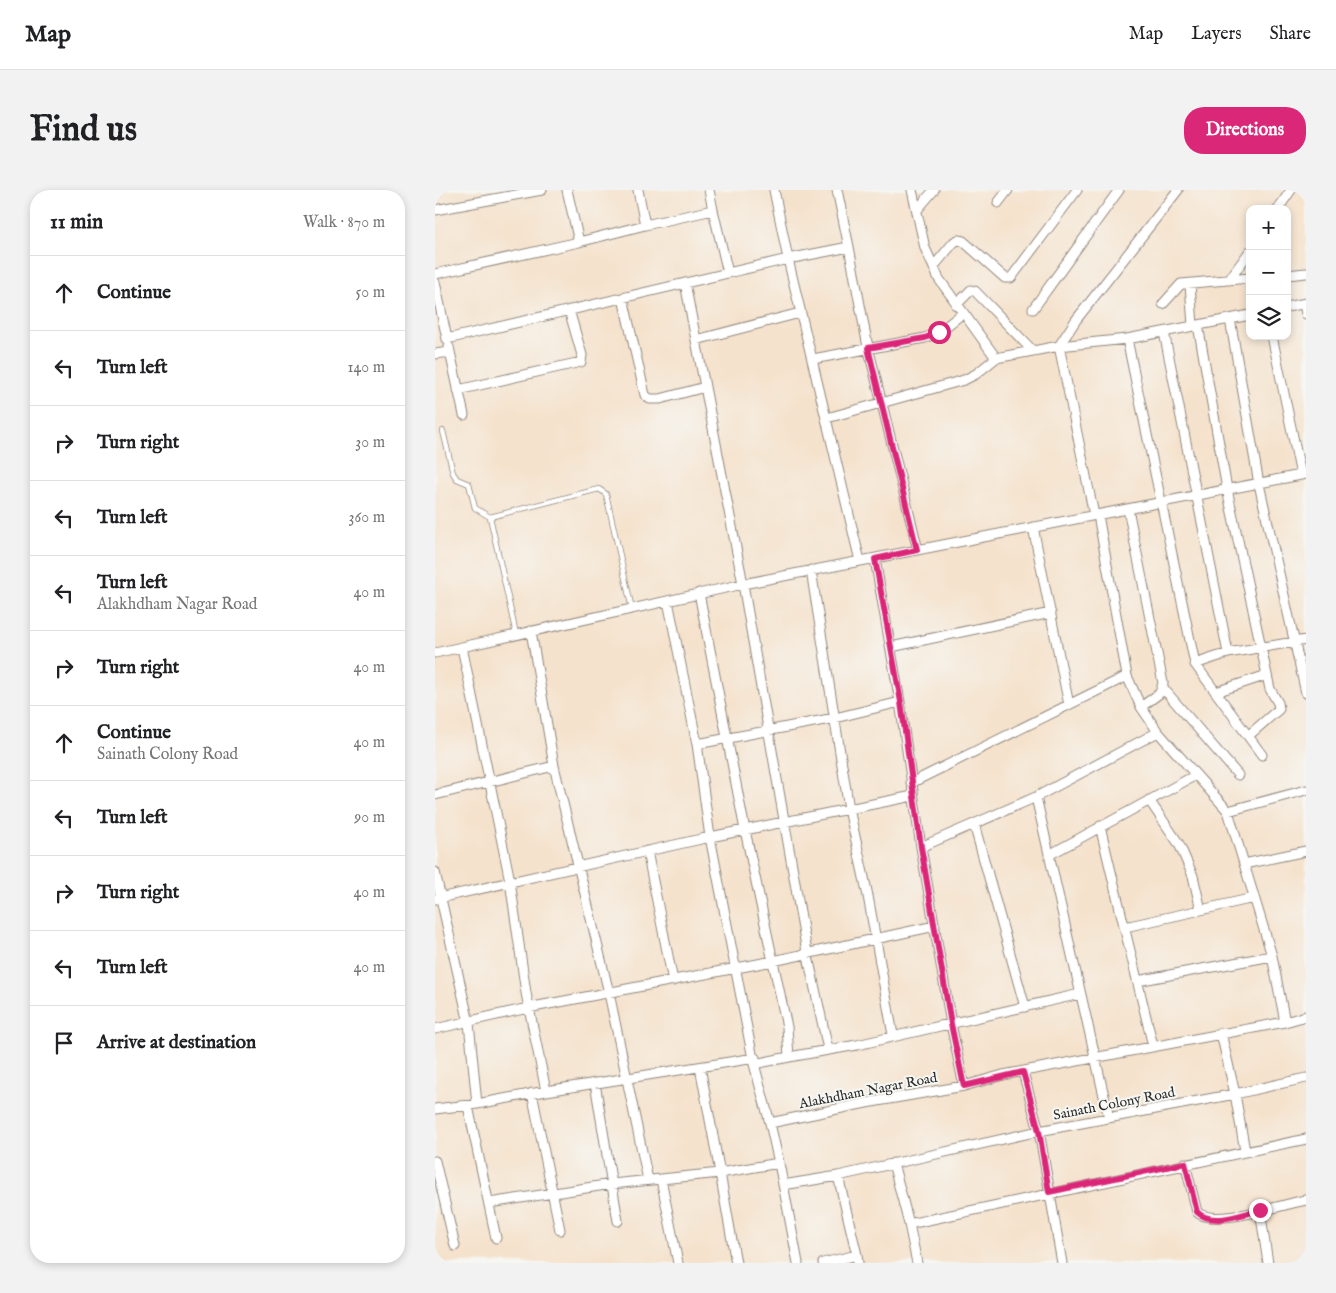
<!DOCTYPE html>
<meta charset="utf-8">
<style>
body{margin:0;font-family:"IM FELL English",serif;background:#f2f2f2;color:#202124}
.controls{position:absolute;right:15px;top:15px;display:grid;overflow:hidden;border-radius:10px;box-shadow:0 2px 8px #0003}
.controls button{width:45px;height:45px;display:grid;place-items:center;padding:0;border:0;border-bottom:1px solid #e0e0e0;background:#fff;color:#202124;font:25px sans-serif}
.stop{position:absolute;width:15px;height:15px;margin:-11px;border:4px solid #db2777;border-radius:50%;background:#fff}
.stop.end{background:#db2777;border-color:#fff;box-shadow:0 1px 5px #0008}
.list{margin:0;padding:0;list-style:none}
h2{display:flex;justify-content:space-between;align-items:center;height:65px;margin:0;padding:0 20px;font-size:21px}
h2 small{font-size:16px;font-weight:400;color:#757577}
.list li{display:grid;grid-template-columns:32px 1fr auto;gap:15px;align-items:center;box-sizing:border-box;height:75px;padding:0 20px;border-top:1px solid #e0e0e0}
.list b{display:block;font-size:19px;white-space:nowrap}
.list p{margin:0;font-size:16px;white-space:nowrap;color:#757577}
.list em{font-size:16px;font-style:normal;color:#757577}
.icon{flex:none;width:28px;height:28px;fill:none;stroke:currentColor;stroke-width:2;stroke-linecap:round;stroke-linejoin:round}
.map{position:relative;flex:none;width:871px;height:1073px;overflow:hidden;border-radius:20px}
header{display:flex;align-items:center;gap:30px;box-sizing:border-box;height:70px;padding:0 25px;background:#fff;border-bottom:1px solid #e0e0e0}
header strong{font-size:24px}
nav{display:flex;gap:28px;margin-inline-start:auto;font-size:18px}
.intro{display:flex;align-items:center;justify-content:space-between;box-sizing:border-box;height:120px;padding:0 30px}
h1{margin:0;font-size:35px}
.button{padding:12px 22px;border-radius:20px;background:#db2777;color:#fff;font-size:18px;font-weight:700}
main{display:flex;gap:30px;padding:0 30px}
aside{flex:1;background:#fff;border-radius:20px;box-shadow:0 2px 8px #0003}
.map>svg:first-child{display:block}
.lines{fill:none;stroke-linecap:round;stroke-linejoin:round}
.lane-casing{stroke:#90867c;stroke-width:6}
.street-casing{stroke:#90867c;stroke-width:11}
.lane{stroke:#fff;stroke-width:4.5}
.street{stroke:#fff;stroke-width:9}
.route{stroke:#db2777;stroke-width:6}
.labels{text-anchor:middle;stroke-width:4;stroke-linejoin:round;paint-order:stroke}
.street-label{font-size:14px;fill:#2b2b2b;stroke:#f6f6f2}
</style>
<header>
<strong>Map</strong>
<nav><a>Map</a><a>Layers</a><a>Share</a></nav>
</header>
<div class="intro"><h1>Find us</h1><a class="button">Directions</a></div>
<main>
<aside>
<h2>11 min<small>Walk · 870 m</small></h2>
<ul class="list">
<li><svg class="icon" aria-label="ahead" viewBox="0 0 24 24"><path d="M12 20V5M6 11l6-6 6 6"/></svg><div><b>Continue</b></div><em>50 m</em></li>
<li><svg class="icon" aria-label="left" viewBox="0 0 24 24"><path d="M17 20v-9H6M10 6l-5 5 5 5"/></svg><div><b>Turn left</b></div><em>140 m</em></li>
<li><svg class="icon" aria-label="right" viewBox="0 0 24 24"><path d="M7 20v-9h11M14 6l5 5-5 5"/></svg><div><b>Turn right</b></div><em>30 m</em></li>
<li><svg class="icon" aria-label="left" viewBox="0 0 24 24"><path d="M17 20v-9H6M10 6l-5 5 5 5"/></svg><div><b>Turn left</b></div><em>360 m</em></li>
<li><svg class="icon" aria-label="left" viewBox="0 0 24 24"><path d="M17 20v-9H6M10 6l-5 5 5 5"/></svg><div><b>Turn left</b><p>Alakhdham Nagar Road</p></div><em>40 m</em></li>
<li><svg class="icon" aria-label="right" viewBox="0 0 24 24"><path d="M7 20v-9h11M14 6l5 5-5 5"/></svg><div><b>Turn right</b></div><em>40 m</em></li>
<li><svg class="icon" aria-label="ahead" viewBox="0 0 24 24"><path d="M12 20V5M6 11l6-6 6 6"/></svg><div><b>Continue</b><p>Sainath Colony Road</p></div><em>40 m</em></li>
<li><svg class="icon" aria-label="left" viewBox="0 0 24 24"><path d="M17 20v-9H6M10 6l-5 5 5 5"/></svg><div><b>Turn left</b></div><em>90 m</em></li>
<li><svg class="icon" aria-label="right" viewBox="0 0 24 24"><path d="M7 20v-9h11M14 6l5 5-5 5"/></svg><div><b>Turn right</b></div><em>40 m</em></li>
<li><svg class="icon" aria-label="left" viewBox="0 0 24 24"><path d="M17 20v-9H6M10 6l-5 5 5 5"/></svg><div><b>Turn left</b></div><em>40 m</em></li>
<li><svg class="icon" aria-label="arrive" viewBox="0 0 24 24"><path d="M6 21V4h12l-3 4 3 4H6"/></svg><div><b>Arrive at destination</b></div></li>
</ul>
</aside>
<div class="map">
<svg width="871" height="1073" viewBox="0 0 871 1073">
<rect width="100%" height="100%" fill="#f6f6f2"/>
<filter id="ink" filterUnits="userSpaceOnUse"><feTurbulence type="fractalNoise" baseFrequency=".02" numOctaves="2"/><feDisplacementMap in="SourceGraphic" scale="10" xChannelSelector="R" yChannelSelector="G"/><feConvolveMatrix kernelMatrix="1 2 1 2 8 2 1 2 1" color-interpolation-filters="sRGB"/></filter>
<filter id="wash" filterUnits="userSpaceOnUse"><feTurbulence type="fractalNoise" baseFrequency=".0096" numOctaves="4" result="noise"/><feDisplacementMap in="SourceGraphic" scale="20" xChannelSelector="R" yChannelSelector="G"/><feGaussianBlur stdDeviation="1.12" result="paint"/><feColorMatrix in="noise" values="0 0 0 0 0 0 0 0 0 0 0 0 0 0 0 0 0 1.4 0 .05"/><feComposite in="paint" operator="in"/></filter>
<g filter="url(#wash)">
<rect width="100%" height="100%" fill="#f5e2cc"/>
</g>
<g filter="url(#ink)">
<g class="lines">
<defs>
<path id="lane" d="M8 241 18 283 22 289 34 294 40 318 55 327 81 444
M55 327 164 299 171 304 197 419"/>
<path id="street" d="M402 0 414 57
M477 0 490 58 504 89 561 168 624 156 692 149 815 125
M563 13 573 0
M843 19 856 0
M0 20 107 0
M278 20 293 83
M482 20 499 0
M210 35 278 20 274 0
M144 52 210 35 203 0
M499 76 519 52 523 50 528 51 570 88H576L642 0
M0 84 144 52 132 0
M852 85 871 83
M794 90 815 61
M0 92 12 149 353 69 339 0
M250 93 308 394 372 762 393 859
M755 94 758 136
M188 108 210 205 215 209H225L270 197
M728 114 746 94 815 88
M869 114 871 124
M521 115 536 100 540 101 597 160
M852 117 871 113
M598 119 684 0
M795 129 824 294 871 503
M763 135 792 299 835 499 843 513 844 519 813 546
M729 142 793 463
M837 146 866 285
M692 149 760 474 827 565
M261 150 365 123
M15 162 29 225
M0 164 15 162 14 157
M378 169 490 148 504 142 528 123
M23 200 146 172 147 165 134 120
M392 228 529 190 541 184 561 168
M693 319 728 493 725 503 706 517
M659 325 624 156 641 130 743 0
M663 325 692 486 706 517 723 542
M598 337 634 515
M440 369 465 512 486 657 516 834 529 896
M425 371 353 69 414 57 433 157 483 360
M376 380 414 619 433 706 458 845
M264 403 310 640 352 837 354 867 319 874 335 933
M233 411 262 554 275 647 319 874
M96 441 119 576 174 803 213 990
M456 457 616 423
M0 463 308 394 871 284
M760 474 793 463 871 450
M728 498 803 585
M781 502 832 485
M262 554 400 528 465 512
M476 593 692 486
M0 605 119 576
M714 610 744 654 758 686 766 720
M793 621 871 600
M539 634 590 817
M665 636 718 856
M486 657 601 607
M212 661 238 791
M614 665 761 585
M809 674 871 661
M0 682 34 833 42 914
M0 709 275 647 478 606
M690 737 819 708
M702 791 837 766
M0 839 93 818 338 771 500 736
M786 843 800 904 810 961
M354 867 422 855 645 804
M160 893 183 1031
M111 901 320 868
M97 903 125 1040
M33 916 61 1048
M0 919 42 914 111 901 91 803 75 691 27 457
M674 928 601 607 723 542 793 621 837 766 850 832
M0 971 20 1056
M344 973 363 1073
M458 973 474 1034 871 949
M750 973 762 1022C778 1038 848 1014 871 1010
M226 989 243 1073
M348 995 403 986
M54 1013 177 994 285 983 265 877
M825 1020 833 1073
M474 1034 482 1073
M422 1065 403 986 604 941 588 882
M301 1073 285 983 344 973 335 933 431 913 529 896 568 885 850 832 871 826
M388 1073 422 1065 423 1073
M627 1073 604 941 800 904 871 888"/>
</defs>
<!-- lane casing -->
<use href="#lane" class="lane-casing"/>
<!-- street casing -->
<use href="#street" class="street-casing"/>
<!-- lane -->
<use href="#lane" class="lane"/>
<!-- street -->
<use href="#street" class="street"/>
</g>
</g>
<g class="lines" filter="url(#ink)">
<!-- route -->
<path class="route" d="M504 142 490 148 433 158 482 360 440 369 466 512 486 657 516 834 529 896 588 882 604 941 614 1002 750 973 762 1022C777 1037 808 1024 825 1020"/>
</g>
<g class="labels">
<!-- street labels -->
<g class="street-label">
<text transform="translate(433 900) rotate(-11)" y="5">Alakhdham Nagar Road</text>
<text transform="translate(679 913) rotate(-11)" y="5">Sainath Colony Road</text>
</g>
</g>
</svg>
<div class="controls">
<button>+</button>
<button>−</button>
<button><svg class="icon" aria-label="layers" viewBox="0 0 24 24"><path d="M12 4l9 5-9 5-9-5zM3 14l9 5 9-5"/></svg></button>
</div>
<div class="stop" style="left:504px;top:142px"></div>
<div class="stop end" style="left:825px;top:1020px"></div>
</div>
</main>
